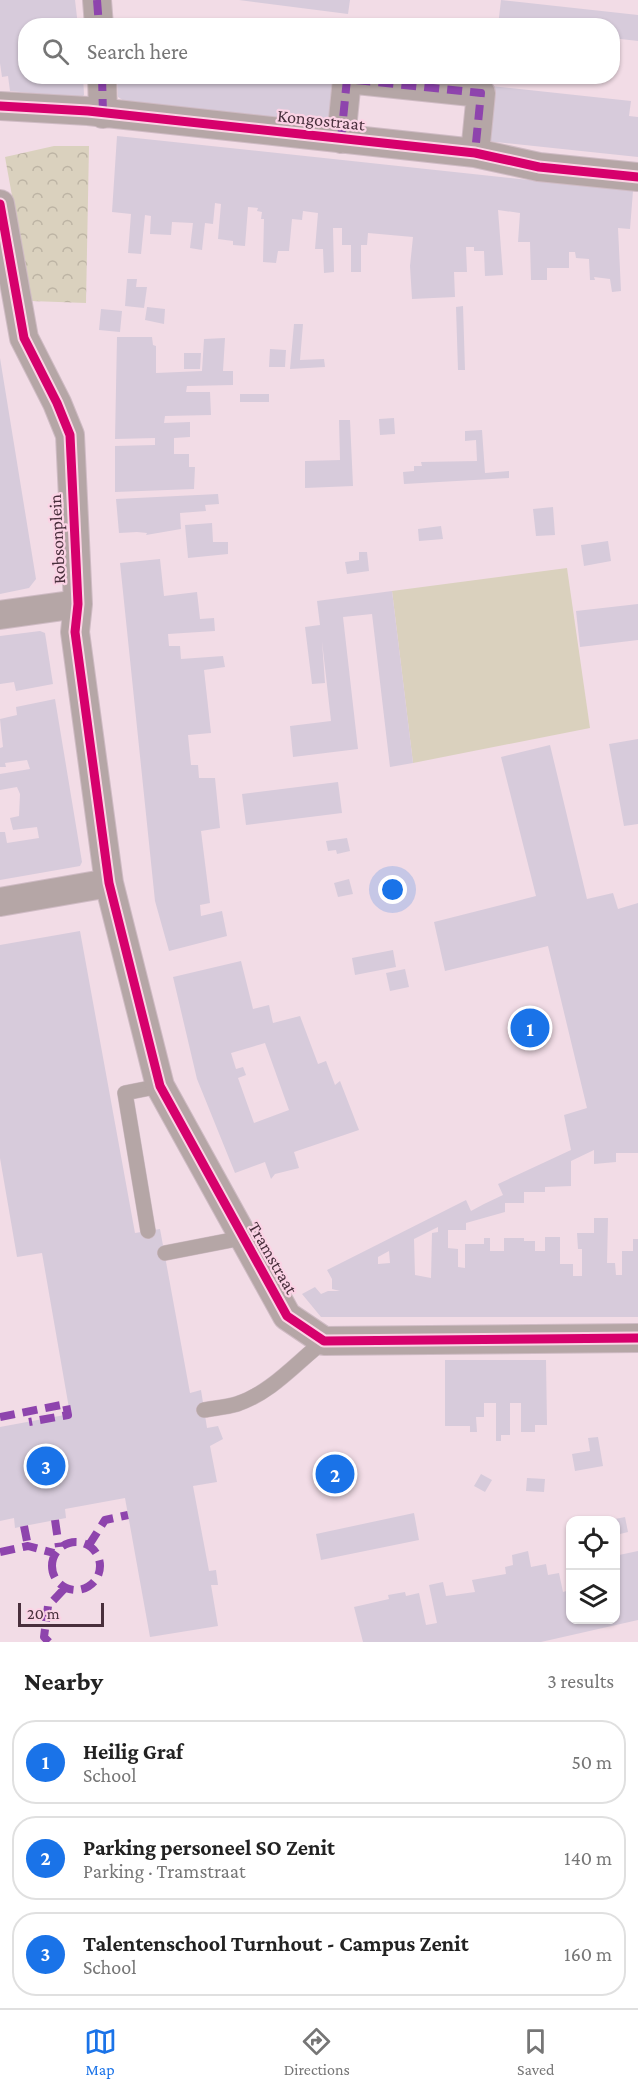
<!DOCTYPE html>
<meta charset="utf-8">
<style>
body{margin:0;font-family:"Crimson Pro",serif;background:#f6f6f6;color:#222}
.controls{position:absolute;right:18px;bottom:18px;display:grid;overflow:hidden;border-radius:12px;box-shadow:0 2px 4px #0004}
.controls button{width:54px;height:54px;display:grid;place-items:center;padding:0;border:0;border-bottom:2px solid #e0e0e0;background:#fff;color:#222;font:30px sans-serif}
.scale{position:absolute;left:18px;bottom:15px;width:86px;box-sizing:border-box;padding-left:6px;border:3px solid #492f3c;border-top:0;font-size:16px;line-height:21px;white-space:nowrap;color:#492f3c;-webkit-text-stroke:4px #fbd3e5;paint-order:stroke}
.you{position:absolute;left:393px;top:890px;width:21px;height:21px;margin:-15px;border:4px solid #fff;border-radius:50%;background:#1a73e8;box-shadow:0 0 0 9px #1a73e833}
.badge{display:grid;place-items:center;width:39px;height:39px;border-radius:50%;background:#1a73e8;color:#fff;font-size:20px;font-weight:700}
.pin{position:absolute;translate:-50% -50%;border:3px solid #fff;box-shadow:0 2px 6px #0006}
.list{margin:0;padding:0;list-style:none}
h2{display:flex;justify-content:space-between;align-items:center;height:78px;margin:0;padding:0 24px;font-size:26px}
h2 small{font-size:20px;font-weight:400;color:#767676}
.list li{display:grid;grid-template-columns:39px 1fr auto;gap:18px;align-items:center;box-sizing:border-box;height:84px;margin:0 12px 12px;padding:0 12px;border:2px solid #e0e0e0;border-radius:24px}
.list b{display:block;font-size:22px;white-space:nowrap}
.list p{margin:0;font-size:20px;white-space:nowrap;color:#767676}
.list em{font-size:20px;font-style:normal;color:#767676}
.icon{flex:none;width:33px;height:33px;fill:none;stroke:currentColor;stroke-width:2;stroke-linecap:round;stroke-linejoin:round}
.map{position:relative;flex:none;width:638px;height:1642px;overflow:hidden}
.search{position:absolute;background:#fff;box-shadow:0 2px 4px #0004;left:18px;right:18px;top:18px;height:66px;display:flex;align-items:center;gap:15px;box-sizing:border-box;padding:0 21px;border-radius:24px;color:#767676;font-size:22px}
.sheet{height:366px;background:#fff}
nav{display:flex;justify-content:space-around;align-items:center;box-sizing:border-box;height:84px;border-top:2px solid #e0e0e0;background:#fff;font-size:16px;color:#767676}
nav a{display:grid;justify-items:center;gap:3px}
nav .on{color:#1a73e8}
.map>svg:first-child{display:block}
.grass{fill:#dad1be}
.park{fill:url(#park-crowns)}
.building{fill:#d7cbdb;fill-rule:evenodd}
.lines{fill:none;stroke-linecap:round;stroke-linejoin:round}
.service-casing{stroke:#cfbbc4;stroke-width:16}
.minor-casing{stroke:#cfbbc4;stroke-width:30}
.service{stroke:#b5a6a6;stroke-width:15}
.minor{stroke:#b5a6a6;stroke-width:28}
.quiet{stroke:#8e44ad;stroke-width:8;stroke-dasharray:15 8;stroke-linecap:butt}
.cycleway-casing{stroke:#fbd3e5;stroke-width:13}
.cycleway{stroke:#d6006c;stroke-width:9}
.labels{text-anchor:middle;stroke-width:4.5;stroke-linejoin:round;paint-order:stroke}
.street-label{font-size:18px;fill:#492f3c;stroke:#fbd3e5}
</style>
<div class="map">
<svg width="638" height="1642" viewBox="0 0 638 1642">
<defs>
<pattern id="park-crowns" width="20" height="18" patternUnits="userSpaceOnUse" patternTransform="scale(1.5)"><rect width="20" height="18" fill="#dad1be"/><path d="M2 6a3 3 0 1 1 6 0M12 15a3 3 0 1 1 6 0" fill="none" stroke="#bdb4a4"/></pattern>
</defs>
<rect width="100%" height="100%" fill="#f2dce6"/>
<!-- grass -->
<path class="grass" d="M567 568 590 728 413 763 392 591Z"/>
<!-- park -->
<path class="park" d="M54 146H89L86 303 31 301 5 157Z"/>
<!-- building -->
<path class="building" d="M0 0H75L78 26H26V76H83L84 95 81 98 10 91 8 76 2 77 0 63Z
M239 0H350L348 14Z
M501 0 638 15V41L612 38V26H498Z
M117 76H342L337 125 124 101 118 97Z
M491 86 631 101 629 116 638 117V157L486 141Z
M117 136 633 191 630 229 618 228 621 291 612 292 610 279 594 277 595 280H590L589 259 576 258 575 252H569V268H547V280H531L530 242H518L520 213 498 210 503 275 485 276 484 251H474V247H466L467 272H454L455 297 412 299 410 266 413 237 368 233 367 245H361V272H351V245H342V228H333L334 272 324 273 323 249H315L318 213 303 211 302 220 292 219 289 251H278L276 263 263 262 264 219H261L262 212 257 211 258 208 248 207 245 246 233 245V241L218 239 221 204 215 203 213 224 205 223 202 250 190 248 193 223 172 222 171 235 150 234 151 216 145 215 141 254 128 253 131 214 112 212Z
M127 279H137L136 287H147L144 308 125 306Z
M463 306 465 370H458L456 307Z
M147 307 165 309 164 324 145 320Z
M101 309 122 311 120 332 99 330Z
M294 324H303L300 360 324 359 325 367 290 369Z
M117 337H152L153 345 156 346V373L202 371 204 339 225 338 223 371H233V385L187 386 186 392H210L211 415 165 416 164 423 190 422V437L174 438V454H189V467H195L194 489 115 492V446L155 445V438L115 439Z
M270 349 286 350 285 367H269Z
M184 353H201L200 369H184Z
M0 358 36 579 29 588 0 594Z
M240 394H269V402H240Z
M394 418 395 434 380 435 379 419Z
M339 420H350L353 486 305 488V461L340 460Z
M482 430 485 473 509 471V478L404 484 403 472 414 471V466H422L421 462 477 461 476 440 465 441V431Z
M218 494 219 504 205 505 206 511 180 513 181 529 146 535 147 533 137 532 119 533 116 499Z
M553 507 555 535 536 536 533 509Z
M212 523 213 542H228V554L188 558 185 525Z
M441 526 443 539 419 541 418 529Z
M608 541 611 561 584 566 581 545Z
M359 552H367L369 571 347 574 345 562 359 560Z
M160 559 164 596 197 592 200 619 214 618 215 631 168 634 169 646H180L181 659 223 656 225 667 204 670 211 733 188 735 191 765H198L199 778H215L220 828 201 831 210 903 200 905 201 916 222 911 227 936 169 951 155 901 120 563Z
M392 591 413 763 390 767 372 614 343 617 358 749 293 757 290 726 331 721 322 641 325 683 312 684 305 627 320 625 317 601Z
M638 604V640L580 647 576 611Z
M40 631 45 633 53 684 16 691 14 682 0 684V636Z
M55 699 82 862 80 866 0 880V832H5L7 843 39 838 37 827 13 830 10 818 19 816 20 794 17 787 0 790V774L30 769 27 760 5 763 6 767H0V748L3 747 0 719 17 715 16 707Z
M638 739V824L624 826 609 744Z
M550 745 587 899 613 893 618 909 638 903V1153H616V1162L594 1164V1150L571 1161V1186L545 1187V1192H524V1203H505V1212L466 1223V1230H448V1248L458 1249V1267L465 1268V1244H484V1238H490V1251H504V1238H524V1241H535V1251H545V1237H560V1264H573V1276H582V1249H578L577 1233H594V1218H608L607 1263H615L616 1275H622V1251H633V1239H638V1317H321L302 1294 315 1287 321 1294 328 1291H340L332 1289V1279L327 1270 466 1200 471 1211 484 1204 503 1195 498 1184 571 1150 564 1115 587 1108 548 946 445 971 434 922 536 896 501 757ZM438 1227V1232L432 1233 431 1278 415 1275 414 1239ZM389 1251 390 1263 378 1264V1257Z
M338 782 342 813 246 825 242 794Z
M347 838 350 851 337 854 336 850 328 851 326 841Z
M349 879 353 894 338 897 334 883Z
M80 931 135 1233 160 1229 190 1393 201 1390 207 1428 218 1426 223 1439 210 1446 217 1482 193 1486 209 1571 216 1570 218 1585H211L218 1626 150 1637 125 1498 65 1509 66 1518 24 1526 15 1528 14 1518 0 1521V1427L70 1414 42 1253 17 1257 0 1158V945Z
M393 950 396 967 355 975 352 958Z
M241 961 253 1009 269 1005 273 1023 300 1016 318 1064 326 1061 335 1085 340 1081 359 1130 294 1152 299 1168 275 1174 271 1179 265 1162 235 1173 197 1079 173 977ZM265 1043 289 1110 254 1123 238 1078 246 1075 243 1067 236 1069 231 1053Z
M405 969 409 987 390 991 386 973Z
M445 1360H546L547 1425H535V1432H521V1403H510V1435H501V1441H496V1403H484V1417H476L477 1432H470V1426H445Z
M598 1437 603 1466 575 1471 572 1454 590 1451 588 1438Z
M481 1474 492 1480 485 1492 474 1486Z
M527 1478 545 1479 544 1492 526 1491Z
M414 1513 419 1540 321 1560 316 1534Z
M625 1517 628 1532 616 1535 615 1519Z
M528 1551 531 1567 546 1564 548 1575 559 1573 563 1592 570 1590V1620H615L616 1559H620L619 1555 638 1551V1620L541 1642H363L354 1607 389 1599 388 1595 405 1592 406 1596 419 1593 426 1625 437 1623 429 1585 443 1582 446 1596 475 1592 472 1580 506 1574 505 1567 513 1565 512 1555Z"/>
<g class="lines">
<defs>
<path id="service" d="M148 1231 125 1093 160 1086
M165 1253 242 1238
M204 1410C215 1408 227 1407 237 1404 271 1393 296 1363 324 1341"/>
<path id="minor" d="M97 0 99 26
M102 76 103 114
M0 106 88 111 475 153 539 167 638 177
M341 139 347 79 481 93 475 153
M0 204 24 338 57 403 70 435 78 604 75 632 109 883 160 1086 287 1316 324 1341 638 1338
M0 615 78 604
M0 902 109 883"/>
</defs>
<!-- service casing -->
<use href="#service" class="service-casing"/>
<!-- minor casing -->
<use href="#minor" class="minor-casing"/>
<!-- service -->
<use href="#service" class="service"/>
<!-- minor -->
<use href="#minor" class="minor"/>
<!-- quiet -->
<path class="quiet" d="M97 0 99 26
M102 76 103 114
M341 139 347 79 481 93 475 153
M0 1417 66 1404 68 1415 29 1422
M55 1520 59 1547
M24 1526 28 1546
M52 1566a24 24 0 1 1 48 0a24 24 0 1 1-48 0Z
M89 1545 105 1520 128 1515
M0 1552 28 1546 54 1553
M49 1642 44 1637 48 1606 65 1588"/>
<defs>
<path id="cycleway" d="M0 106 88 111 475 153 539 167 638 177
M0 204 24 338 57 403 70 435 78 604 75 632 109 883 160 1086 287 1316 324 1341 638 1338"/>
</defs>
<!-- cycleway casing -->
<use href="#cycleway" class="cycleway-casing"/>
<!-- cycleway -->
<use href="#cycleway" class="cycleway"/>
</g>
<g class="labels">
<!-- street labels -->
<g class="street-label">
<text transform="translate(321 120) rotate(6)" y="6">Kongostraat</text>
<text transform="translate(57 539) rotate(-93)" y="6">Robsonplein</text>
<text transform="translate(273 1258) rotate(60)" y="6">Tramstraat</text>
</g>
</g>
</svg>
<div class="controls">
<button><svg class="icon" aria-label="locate" viewBox="0 0 24 24"><circle cx="12" cy="12" r="6"/><path d="M12 2v4M12 18v4M2 12h4M18 12h4"/></svg></button>
<button><svg class="icon" aria-label="layers" viewBox="0 0 24 24"><path d="M12 4l9 5-9 5-9-5zM3 14l9 5 9-5"/></svg></button>
</div>
<div class="scale">20 m</div>
<div class="you"></div>
<div class="pin badge" style="left:530px;top:1028px">1</div>
<div class="pin badge" style="left:335px;top:1474px">2</div>
<div class="pin badge" style="left:46px;top:1466px">3</div>
<div class="search"><svg class="icon" aria-label="search" viewBox="0 0 24 24"><circle cx="10" cy="10" r="6"/><path d="M15 15l6 6"/></svg>Search here</div>
</div>
<section class="sheet">
<h2>Nearby<small>3 results</small></h2>
<ul class="list">
<li><span class="badge">1</span><div><b>Heilig Graf</b><p>School</p></div><em>50 m</em></li>
<li><span class="badge">2</span><div><b>Parking personeel SO Zenit</b><p>Parking · Tramstraat</p></div><em>140 m</em></li>
<li><span class="badge">3</span><div><b>Talentenschool Turnhout - Campus Zenit</b><p>School</p></div><em>160 m</em></li>
</ul>
</section>
<nav>
<a class="on"><svg class="icon" aria-label="map" viewBox="0 0 24 24"><path d="M3 6l6-2 6 2 6-2v14l-6 2-6-2-6 2zM9 4v14M15 6v14"/></svg>Map</a>
<a><svg class="icon" aria-label="directions" viewBox="0 0 24 24"><path d="M12 3l9 9-9 9-9-9zM9 14v-3h6M13 9l2 2-2 2"/></svg>Directions</a>
<a><svg class="icon" aria-label="saved" viewBox="0 0 24 24"><path d="M7 4h10v16l-5-4-5 4z"/></svg>Saved</a>
</nav>
